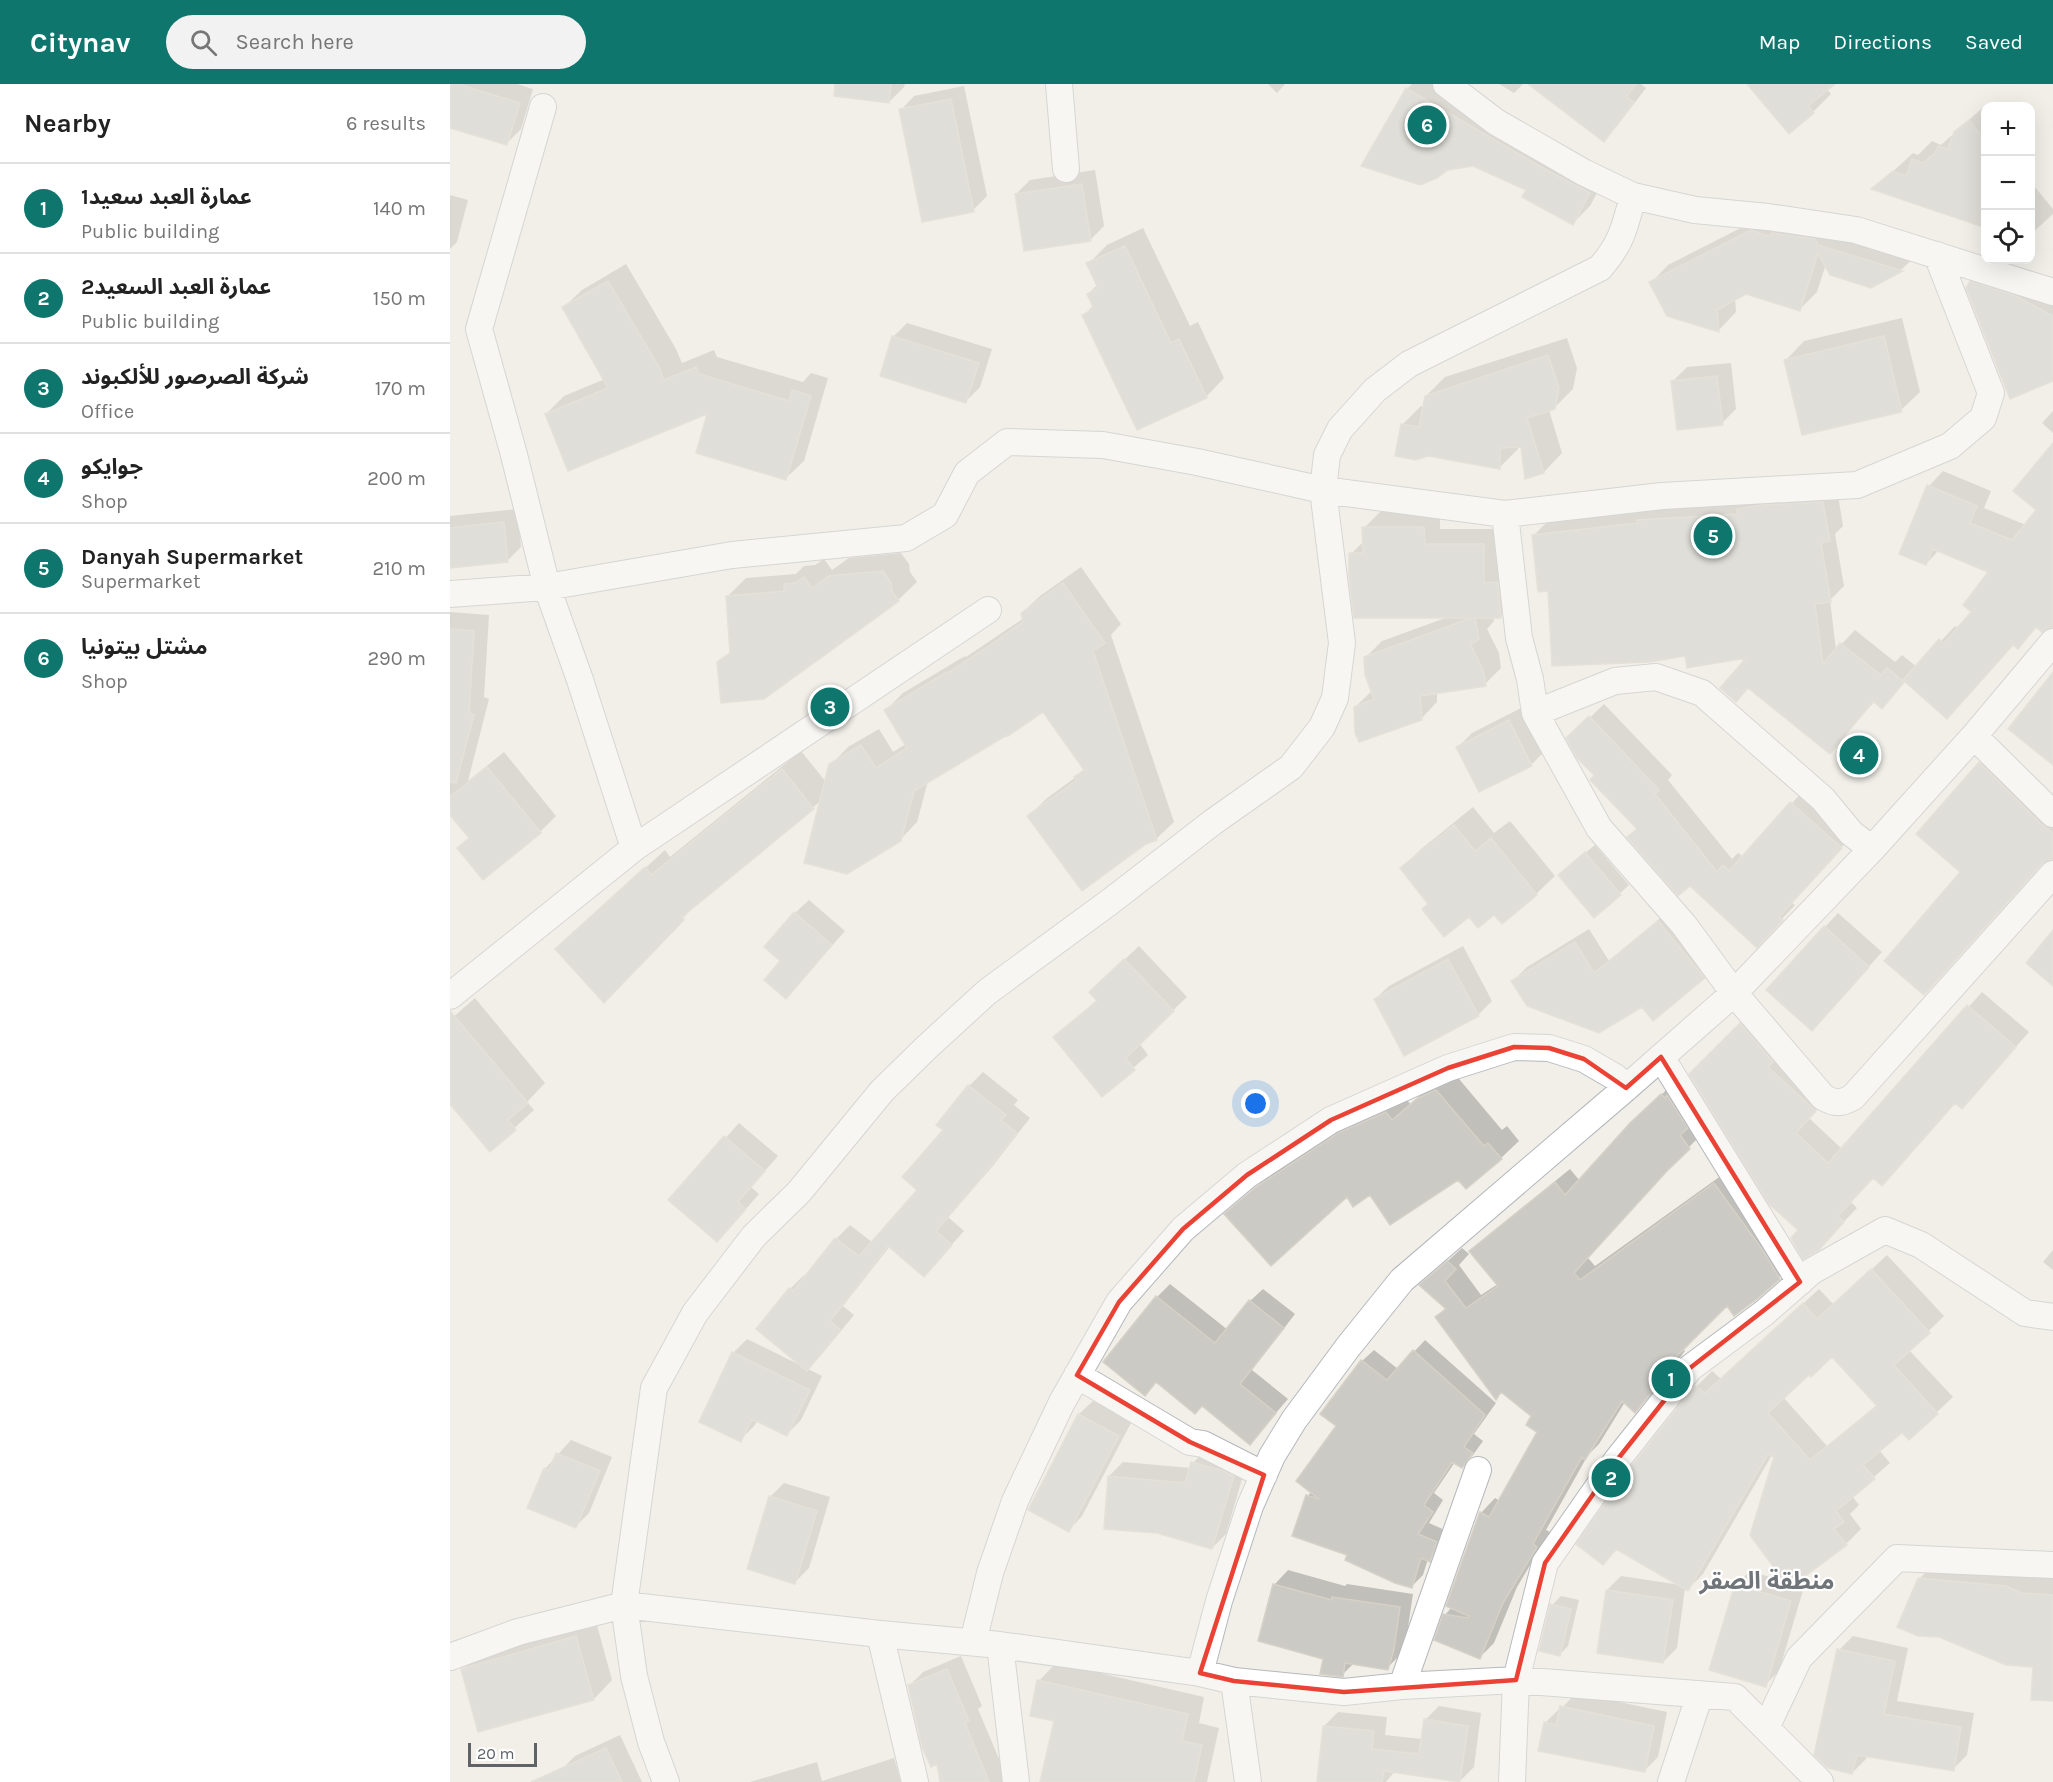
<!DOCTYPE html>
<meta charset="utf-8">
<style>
body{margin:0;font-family:Karla,"Noto Sans Arabic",sans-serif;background:#f2f2f2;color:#222}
.controls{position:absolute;right:18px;top:18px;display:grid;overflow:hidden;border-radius:12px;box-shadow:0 6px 24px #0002}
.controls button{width:54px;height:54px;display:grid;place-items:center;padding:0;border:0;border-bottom:2px solid #e0e0e0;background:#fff;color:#222;font:30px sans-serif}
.scale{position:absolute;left:18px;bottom:15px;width:69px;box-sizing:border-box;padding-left:6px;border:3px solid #5f6368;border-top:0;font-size:16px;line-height:21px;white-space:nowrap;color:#5f6368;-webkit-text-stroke:4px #fff;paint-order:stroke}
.you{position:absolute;left:806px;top:1020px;width:21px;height:21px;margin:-15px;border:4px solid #fff;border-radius:50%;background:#1a73e8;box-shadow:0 0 0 9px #1a73e833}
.badge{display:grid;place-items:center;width:39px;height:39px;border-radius:50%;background:#0f766e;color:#fff;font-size:20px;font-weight:700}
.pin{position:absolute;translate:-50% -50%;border:3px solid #fff;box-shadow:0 2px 6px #0006}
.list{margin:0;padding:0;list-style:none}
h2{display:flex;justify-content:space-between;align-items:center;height:78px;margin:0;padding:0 24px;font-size:26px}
h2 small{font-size:20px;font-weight:400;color:#767676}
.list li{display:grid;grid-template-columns:39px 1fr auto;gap:18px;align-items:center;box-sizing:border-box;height:90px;padding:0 24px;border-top:2px solid #e0e0e0}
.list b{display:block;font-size:22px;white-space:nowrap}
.list p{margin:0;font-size:20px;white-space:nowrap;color:#767676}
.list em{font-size:20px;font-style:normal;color:#767676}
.icon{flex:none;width:33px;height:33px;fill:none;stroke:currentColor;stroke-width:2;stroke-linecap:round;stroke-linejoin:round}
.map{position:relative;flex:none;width:1603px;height:1698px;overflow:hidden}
header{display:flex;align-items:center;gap:36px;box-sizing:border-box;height:84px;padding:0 30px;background:#0f766e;color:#fff}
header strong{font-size:28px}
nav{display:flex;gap:33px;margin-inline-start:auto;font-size:21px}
.search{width:420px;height:54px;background:#f2f2f2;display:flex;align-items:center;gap:15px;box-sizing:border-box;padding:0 21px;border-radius:33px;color:#767676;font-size:22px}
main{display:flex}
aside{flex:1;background:#fff}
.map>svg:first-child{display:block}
.shadow{fill:#0003;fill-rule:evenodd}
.building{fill:#cccac5;stroke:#d6d1c6;stroke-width:1.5;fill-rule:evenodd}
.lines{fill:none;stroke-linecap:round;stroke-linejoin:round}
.minor-casing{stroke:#b5b8bc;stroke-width:28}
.minor{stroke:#fff;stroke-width:26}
.marked{fill:none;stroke:#ea4335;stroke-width:4.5;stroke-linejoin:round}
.labels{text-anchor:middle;stroke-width:4.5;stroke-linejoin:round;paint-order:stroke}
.district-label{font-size:24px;font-weight:bold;fill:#70757a;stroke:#fff}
</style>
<header>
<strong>Citynav</strong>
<div class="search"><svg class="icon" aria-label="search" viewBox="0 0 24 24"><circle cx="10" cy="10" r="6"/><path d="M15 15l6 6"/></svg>Search here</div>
<nav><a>Map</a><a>Directions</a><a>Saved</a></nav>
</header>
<main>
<aside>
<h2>Nearby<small>6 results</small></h2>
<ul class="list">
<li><span class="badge">1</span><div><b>عمارة العبد سعيد1</b><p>Public building</p></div><em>140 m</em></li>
<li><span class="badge">2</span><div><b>عمارة العبد السعيد2</b><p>Public building</p></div><em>150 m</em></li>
<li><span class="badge">3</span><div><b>شركة الصرصور للألكبوند</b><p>Office</p></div><em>170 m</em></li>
<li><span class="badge">4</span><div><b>جوايكو</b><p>Shop</p></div><em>200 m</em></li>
<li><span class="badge">5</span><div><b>Danyah Supermarket</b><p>Supermarket</p></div><em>210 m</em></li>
<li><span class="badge">6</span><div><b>مشتل بيتونيا</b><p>Shop</p></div><em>290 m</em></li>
</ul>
</aside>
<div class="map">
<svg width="1603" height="1698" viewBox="0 0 1603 1698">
<rect width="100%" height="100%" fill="#f1efe8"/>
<!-- shadow -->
<path class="shadow" d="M0 0H67L83 5 71 45 57 59 0 42Z
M395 0H455L454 3 440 17 394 12Z
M818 0H835L827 9Z
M962 0H993L1156 92 1140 122 1123 139 1078 105 957 5Z
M1049 0H1073L1064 9Z
M1080 0H1191L1196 4 1167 42 1153 56Z
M1299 0H1383L1377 5 1381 10 1363 28Z
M514 2 537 112 523 126 451 26 464 12Z
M1538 19 1541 22H1536V143L1424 105 1463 69 1468 71 1482 57 1491 61Z
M645 86 654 142 640 156 566 110 580 96Z
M1580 97 1603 125V130L1580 151Z
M0 111 18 116 7 158 0 165Z
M1320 129 1469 169 1452 185 1421 202 1376 180 1367 208 1350 225 1295 208 1285 214 1286 228 1269 246 1201 199 1218 181Z
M693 144 740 242 748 238 774 294 756 313 634 231 644 221 638 210 648 200 638 180 657 161Z
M176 180 226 265 232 279 264 266 267 273 353 298 361 289 378 294 354 377 336 394 259 328 96 330 114 312 155 295 114 223 132 206Z
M1536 183 1603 209V295L1521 198Z
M1452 234 1470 308 1451 326 1336 276 1354 257Z
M457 239 542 265 530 303 516 317 443 253Z
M1117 254 1127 284 1123 305 1104 324 1099 326 1112 369 1094 388 1073 361H1068V365L1050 383 952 341 971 322 974 323 976 312 995 293Z
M1281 279 1286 325 1272 339 1223 297 1237 283Z
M1603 327V349L1592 339Z
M1603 361V539L1587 542 1568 563 1564 559 1456 597 1432 623 1425 617 1380 668 1299 603 1286 616 1300 572 1237 571 1099 505 1083 452 1097 438 1387 405 1393 442 1385 450 1394 502 1380 516 1386 566 1405 546 1445 578 1452 571 1467 583 1505 542 1509 545 1524 528 1541 488 1489 466 1476 480 1479 402 1493 387 1541 407 1534 424 1576 441 1588 426Z
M67 425 71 463 57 477 0 483V432Z
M990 427V445H1049L1067 516 1051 532H1043L1044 537 1037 545 1049 569 1051 584 1035 600 987 608V618L971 635 905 623 923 606 916 573 932 557 998 533 901 470 914 457V444L930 428Z
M451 469 459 480 460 488 467 498 448 516 314 614 268 579 282 566 277 513 296 494 346 490 354 482 365 481 374 475 382 486 399 474Z
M631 483 671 540 661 551 724 738 706 755 579 732 596 715 626 693 635 684 593 625 478 697 467 738 450 756 372 716 251 815 172 899 107 865 215 766 220 773 351 667 376 698 381 681 398 663 429 645 443 668 456 660 436 626 453 609 515 572 516 573 574 534 572 529 590 512Z
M0 528 39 531 34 613 39 615 18 697 54 668 106 732 90 748 9 764 20 753 0 729Z
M1154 620 1222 691 1218 696 1282 775 1288 769 1293 773 1355 705 1404 749 1342 819 1345 821 1320 848 1188 744 1118 655Z
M1073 623 1095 667 1081 681 1008 663 1022 649Z
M1547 662 1603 717V774L1595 776 1474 909 1512 788 1468 750Z
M1023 723 1044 749 1060 737 1105 792 1086 810 1052 838 1044 829 980 819 952 784 970 766Z
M1145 761 1179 801 1145 832 1119 782Z
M359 816 395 847 336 913 333 876 345 829Z
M1222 824 1267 879 1254 893 1192 921 1063 897 1077 883 1139 845 1159 877Z
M1388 829 1432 868 1375 931V843Z
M689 862 737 913 689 959 698 971 652 1011 605 953 648 915 655 894Z
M1013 862 1042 917 1028 931 925 915 939 902Z
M1532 908 1579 948 1512 1023 1506 1018 1424 1093 1400 1117 1407 1124 1382 1150 1350 1146 1241 990 1305 926 1379 1012 1359 1034 1392 1065Z
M25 914 95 999 77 1018 84 1026 40 1066 0 1017V936Z
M533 988 568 1016 564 1021 580 1034 542 1083 498 1133 514 1147 487 1177 440 1162 393 1222 404 1231 371 1271 358 1285 372 1292 351 1336 337 1350 308 1336 304 1342 290 1356 283 1269 297 1255 350 1281 308 1245 340 1205 354 1191 356 1193 386 1155 400 1141 422 1158 469 1105 495 1046 488 1040 519 1002Z
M1004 989 1052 1046 1057 1042 1069 1057 1051 1074 1016 1103 1008 1094 921 1109 897 1111 776 1130 825 1086 907 1032 954 1011 960 1020 987 996Z
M1226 997 1253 1049 1225 1077 1138 1174 1145 1182 1279 1086 1344 1179 1306 1214 1277 1220 1232 1264 1235 1267 1199 1313 1185 1327 1175 1318 1149 1360 1138 1371 1096 1446 1100 1448 1067 1503 1044 1559 1030 1573 995 1531 1002 1523 1030 1430 1045 1414 1050 1417 1089 1347 1083 1331 1052 1307 1046 1314 987 1233 996 1223 971 1201 1012 1164 1019 1170 1009 1181 1031 1211 1048 1200 1021 1167 1036 1153 1120 1085 1130 1097 1196 1025Z
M289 1039 328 1072 301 1103 309 1110 280 1143 220 1116Z
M1603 1166V1186L1593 1178Z
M1437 1171 1494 1232 1459 1266 1503 1313 1459 1354 1452 1347 1429 1366 1440 1379 1402 1412 1409 1421 1400 1430 1411 1445 1396 1460 1343 1500 1354 1503 1329 1587 1315 1601 1286 1501 1300 1487 1336 1498 1325 1372 1322 1371 1253 1490 1238 1505 1235 1504 1227 1564 1213 1578 1157 1506 1171 1492 1231 1501 1168 1465 1153 1479 1168 1404 1246 1303 1262 1287 1271 1295 1369 1205 1384 1221ZM1382 1271 1428 1320 1377 1362 1333 1313 1359 1289Z
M720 1200 778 1246 800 1217 813 1205 845 1230 802 1286 838 1315 800 1359 753 1320 707 1297 695 1310 655 1278 707 1213Z
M975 1256 1046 1319 1024 1350 1033 1357 1023 1371 1012 1383 1005 1378 984 1409 993 1416 979 1439 997 1447 991 1465 978 1475 973 1491 962 1502 899 1470 857 1412 862 1408 912 1277 924 1266 948 1285Z
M643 1317 682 1337 632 1432 619 1446 580 1426 629 1330Z
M121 1356 162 1373 139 1429 125 1443 95 1385Z
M756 1365 797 1378 776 1450 762 1464 659 1392 673 1378 741 1384 743 1379Z
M334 1399 380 1413 359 1484 345 1498 320 1413Z
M1488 1476 1603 1491V1616L1585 1582 1469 1495Z
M838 1486 895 1502 897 1500 963 1510 957 1550 951 1570 937 1584 904 1579 892 1591 874 1574 809 1556 825 1500Z
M1111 1512 1129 1516 1118 1562 1109 1571 1102 1521Z
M145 1534 162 1596 144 1615 29 1646 13 1585 31 1567Z
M1403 1552 1458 1564 1447 1617 1524 1629 1517 1671 1503 1685 1417 1671 1416 1675 1402 1689 1389 1566Z
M511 1572 532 1622 528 1625 552 1682 554 1698H491L489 1678 459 1602 473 1588Z
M606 1579 754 1613 749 1639 769 1644 757 1698H592L606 1636 589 1597Z
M1126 1609 1217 1628 1208 1673 1194 1687 1095 1639 1109 1625H1111Z
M989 1622 1031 1629 1024 1683 1010 1697 945 1687 936 1698H884L874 1642 888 1628 937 1633 935 1651 972 1655 975 1636Z
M170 1651 192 1698H116L111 1686 125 1672Z
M444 1674 451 1698H300L367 1678 372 1697Z"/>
<!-- building -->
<path class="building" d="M0 0H8L70 19 57 61 0 44Z
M385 0H441L439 19 384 12Z
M1078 0H1186L1176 13 1184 18 1154 58Z
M1297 0H1385L1358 22 1364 29 1339 50Z
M956 4 1089 82 1140 109 1123 141 1072 113 1076 106 1023 82 998 86 987 94 970 101 911 82Z
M501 15 524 128 472 138 449 25Z
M1519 36 1536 58V144L1421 105 1443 87 1456 92 1462 75 1473 79 1485 69 1488 62 1498 65 1504 48Z
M632 100 641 157 574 167 565 110Z
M1301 146 1318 152 1323 149 1365 155 1368 161 1453 187 1421 204 1380 191 1368 169 1350 227 1296 210 1267 226 1269 248 1217 232 1199 198Z
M675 162 721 259 729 255 757 314 687 346 632 231 644 225 637 210 648 204 636 179Z
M158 197 209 283 214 296 246 283 249 290 339 317 342 306 361 312 336 396 246 369 257 330 118 387 95 330 158 304 112 223Z
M1520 197 1566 212 1603 232V297L1560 315 1516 204Z
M442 252 529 279 516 319 430 292Z
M1434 252 1452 328 1352 351 1334 276Z
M1098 271 1109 304 1105 325 1077 334 1094 389 1075 395 1071 363 1050 364V385L978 372 966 376 945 372 951 340 969 343 975 312Z
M1267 292 1273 341 1227 346 1221 297Z
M1603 359V543L1592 548 1586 543 1568 565 1563 561 1497 635 1453 596 1489 555 1494 559 1521 528 1513 521 1538 488 1483 465 1476 481 1449 470 1477 401 1527 422 1520 439 1562 456 1586 426 1563 407Z
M1373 418 1380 457 1371 459 1381 518 1365 520 1373 580 1390 559 1431 591 1437 584 1454 598 1432 625 1423 617 1380 670 1298 604 1286 618 1270 604 1296 574 1237 584 1235 572 1200 578 1102 582 1098 507 1088 508 1082 451 1188 439 1187 436 1288 430 1287 425 1311 421Z
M54 438 58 478 0 484V444Z
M912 443H974L975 460H1034V499L1048 498 1051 534H1025L1029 555 1021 561 1033 586 1036 602 970 612 972 636 909 658 905 649 904 623 924 615 915 591 914 573 1021 534H904L899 495V469H913Z
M433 487 441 499 442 507 449 517 314 615 271 619 267 578 280 569 276 512 334 507V500L345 499 354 493 362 504 379 492Z
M613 499 655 559 643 567 707 756 696 760 632 807 577 732 627 696 624 693 634 686 593 628 558 652 557 651 464 707 451 757 397 790 354 779 379 680 411 661 426 684 457 664 434 626 497 588 498 589 539 562 573 538 571 529Z
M0 545 24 547 19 629 24 631 6 699 0 698Z
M1603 588V681L1558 645Z
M1139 632 1209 706 1205 710 1267 788 1273 781 1279 787 1340 718 1392 764 1329 833 1333 836 1307 864 1240 802 1228 812 1177 753 1187 745 1140 696 1144 691 1127 674 1116 654Z
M1059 636 1082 682 1029 708 1006 663Z
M1529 678 1592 741 1603 749V775L1592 780 1474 911 1434 877 1510 788 1466 750Z
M37 683 91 749 33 796 7 764 19 754 0 731V713Z
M332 685 364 725 232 833 234 836 154 919 105 865 195 783 201 791Z
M1004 741 1025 767 1041 754 1087 811 1052 840 1044 831 1028 844 1019 833 994 853 972 825 978 820 950 784Z
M1135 768 1171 811 1144 834 1108 791Z
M344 828 382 861 336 915 314 896 330 877 314 863Z
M1208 837 1255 894 1203 937 1192 923 1149 949 1077 922 1061 897 1125 858 1144 889Z
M1374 842 1419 883 1362 947 1316 906Z
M1603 846V902L1576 879Z
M674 875 724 927 676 974 685 986 652 1013 603 953 647 917 639 908Z
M998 875 1029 932 954 972 924 915Z
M1517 921 1566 963 1512 1025 1505 1019 1432 1102 1423 1094 1388 1132 1394 1138 1369 1166 1353 1175 1341 1154 1348 1146 1319 1120 1239 990 1290 939 1323 978 1318 983 1366 1027 1346 1049 1378 1079Z
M0 927 78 1019 58 1036 66 1046 40 1068 0 1020Z
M518 1001 556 1031 551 1036 567 1049 528 1098 486 1147 502 1161 474 1193 438 1162 380 1237 391 1246 357 1287 306 1245 339 1204 343 1207 385 1154 409 1172 467 1106 452 1093 493 1046 486 1041Z
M986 1006 1034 1062 1038 1059 1052 1075 1016 1105 1008 1096 940 1141 920 1111 903 1123 897 1113 821 1182 774 1130 806 1103 888 1049 936 1028 942 1036 968 1014Z
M1211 1010 1215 1014 1217 1011 1238 1044 1230 1051 1240 1065 1217 1087 1124 1189 1130 1196 1264 1099 1314 1168 1330 1195 1307 1215 1284 1232 1277 1222 1219 1280 1222 1282 1185 1329 1172 1317 1135 1376 1132 1373 1083 1460 1087 1463 1053 1519 1030 1575 984 1556 993 1530 1018 1534 1019 1532 996 1522 1029 1430 1030 1428 1039 1433 1087 1348 1076 1341 1081 1332 1051 1308 1046 1316 985 1233 996 1225 969 1201 997 1177 1006 1185 995 1197 1016 1224 1048 1202 1019 1167 1105 1098 1115 1111 1180 1039Z
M274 1052 315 1087 288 1118 296 1125 267 1158 218 1116Z
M1421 1185 1480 1249 1444 1281 1488 1330 1459 1356 1452 1349 1413 1381 1425 1395 1386 1427 1394 1438 1384 1445 1397 1461 1339 1504 1300 1451 1324 1373 1318 1370 1238 1507 1166 1465 1153 1481 1126 1460 1179 1385 1245 1302 1255 1309 1353 1219 1367 1235ZM1382 1273 1427 1322 1360 1376 1318 1329 1359 1291 1361 1293Z
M706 1212 765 1259 799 1216 834 1244 790 1300 826 1329 800 1361 752 1322 745 1330 706 1298 695 1312 653 1278Z
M963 1266 1035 1331 1014 1363 1023 1369 1012 1384 1002 1378 974 1421 983 1428 968 1450 987 1458 980 1478 971 1474 962 1504 945 1499 895 1476 897 1471 842 1452 856 1411 869 1415 846 1397 886 1342 870 1330 911 1276 937 1296Z
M282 1268 360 1306 337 1352 302 1335 291 1358 249 1338Z
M628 1330 669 1352 619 1448 578 1426Z
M106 1369 150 1387 126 1444 77 1424 94 1384 99 1387Z
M741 1378 774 1387 784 1392 762 1465 707 1449 654 1445 658 1392 735 1399Z
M319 1412 367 1427 345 1500 297 1485Z
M1468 1494 1556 1502 1572 1509 1603 1511V1617L1581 1616 1583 1583 1556 1581 1489 1553 1468 1552 1447 1543Z
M823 1500 882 1516V1513L950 1523 944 1565 938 1586 895 1579 893 1593 870 1590 873 1575 808 1557Z
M1285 1500 1341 1517 1316 1603 1259 1586Z
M1156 1506 1223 1516 1213 1579 1147 1569Z
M1100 1520 1121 1525 1110 1572 1089 1567Z
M126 1552 144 1616 28 1648 11 1585Z
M1387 1565 1445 1577 1434 1630 1511 1643 1504 1687 1407 1671 1402 1690 1378 1684 1364 1671Z
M497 1585 519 1637 515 1639 539 1698H490L487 1680 481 1683 472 1663 458 1601Z
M587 1596 738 1630 732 1657 752 1661 744 1698H590L604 1637 580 1632Z
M1110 1622 1204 1642 1195 1688 1088 1667 1094 1638 1106 1641Z
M974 1635 1018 1642 1010 1698 934 1687 932 1698H867L873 1642 924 1647 922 1665 969 1670Z
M156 1664 172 1698H81Z"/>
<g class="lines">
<defs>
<path id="minor" d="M609 0 616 85
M996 0 1046 38 1133 88 1183 112 1245 126 1318 133 1406 146 1603 208
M93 23 29 245 63 367 97 503 130 596 184 764
M1487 171 1541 309 1533 334 1500 362 1407 401 1212 412 1055 430 1069 554 1080 595 1085 629 1149 744 1234 841 1284 909 1373 1013C1385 1020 1391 1020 1403 1013L1603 790
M0 510 97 503 282 471 456 454 495 431 517 389 557 358 653 361 747 378 873 406 1055 430
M1085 629 1165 597 1206 593 1252 609 1373 715 1401 749 1422 765
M1524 652 1603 730
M0 912 184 764 538 526
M1211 973 1350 1198
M627 1291 740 1358 753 1360 814 1391
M430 1550 465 1698
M523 1558 540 1489 565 1417 612 1318 669 1218 733 1145 797 1091 881 1036 998 984 1064 963 1099 964 1134 975 1165 993 1176 1004
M550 1561 566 1698
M0 1573 68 1548 174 1521 430 1550 550 1561 750 1589 784 1597 894 1608 952 1602 1066 1596 1285 1613 1370 1698
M750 1589 769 1517 800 1422 822 1372 844 1336 898 1263 952 1196 1176 1004 1284 909 1422 765 1524 652 1603 558
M784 1597 798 1698
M952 1602 1028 1386
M1316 1644 1349 1574 1447 1474 1603 1481
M216 1698 201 1658 184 1592 174 1521 204 1304 245 1229 304 1152 349 1108 432 1007 477 963 537 908 661 817 763 738 841 683 872 643 885 614 892 559 873 406 877 371 890 345 925 306 959 280 1150 184C1172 159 1175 142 1183 112
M1062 1698 1066 1596 1095 1479 1167 1376 1240 1284 1314 1229 1362 1187 1435 1146 1471 1161 1575 1229 1603 1233
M1221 1698 1250 1610"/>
</defs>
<!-- minor casing -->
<use href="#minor" class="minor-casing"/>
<!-- minor -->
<use href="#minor" class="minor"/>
</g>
<!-- marked area -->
<path d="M0 0H1603V1698H0ZM1064 963 1099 964 1134 975 1176 1004 1211 973 1350 1198 1240 1284 1167 1376 1095 1479 1066 1596 894 1608 784 1597 750 1589 814 1391 740 1358 627 1291 669 1218 733 1145 797 1091 881 1036 998 984Z" fill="#f1efe8" fill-opacity=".55" fill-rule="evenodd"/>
<path class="marked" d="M1064 963 1099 964 1134 975 1176 1004 1211 973 1350 1198 1240 1284 1167 1376 1095 1479 1066 1596 894 1608 784 1597 750 1589 814 1391 740 1358 627 1291 669 1218 733 1145 797 1091 881 1036 998 984Z"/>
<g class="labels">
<!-- district labels -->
<g class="district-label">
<text x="1317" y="1505">منطقة الصقر</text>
</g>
</g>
</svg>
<div class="controls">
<button>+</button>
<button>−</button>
<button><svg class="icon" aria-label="locate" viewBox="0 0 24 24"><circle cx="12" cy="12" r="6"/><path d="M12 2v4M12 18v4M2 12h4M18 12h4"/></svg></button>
</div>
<div class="scale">20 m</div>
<div class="you"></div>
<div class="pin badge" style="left:1221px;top:1295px">1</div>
<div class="pin badge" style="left:1161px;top:1394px">2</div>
<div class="pin badge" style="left:380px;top:623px">3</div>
<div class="pin badge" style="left:1409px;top:671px">4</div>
<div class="pin badge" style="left:1263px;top:452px">5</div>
<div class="pin badge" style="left:977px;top:41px">6</div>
</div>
</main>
